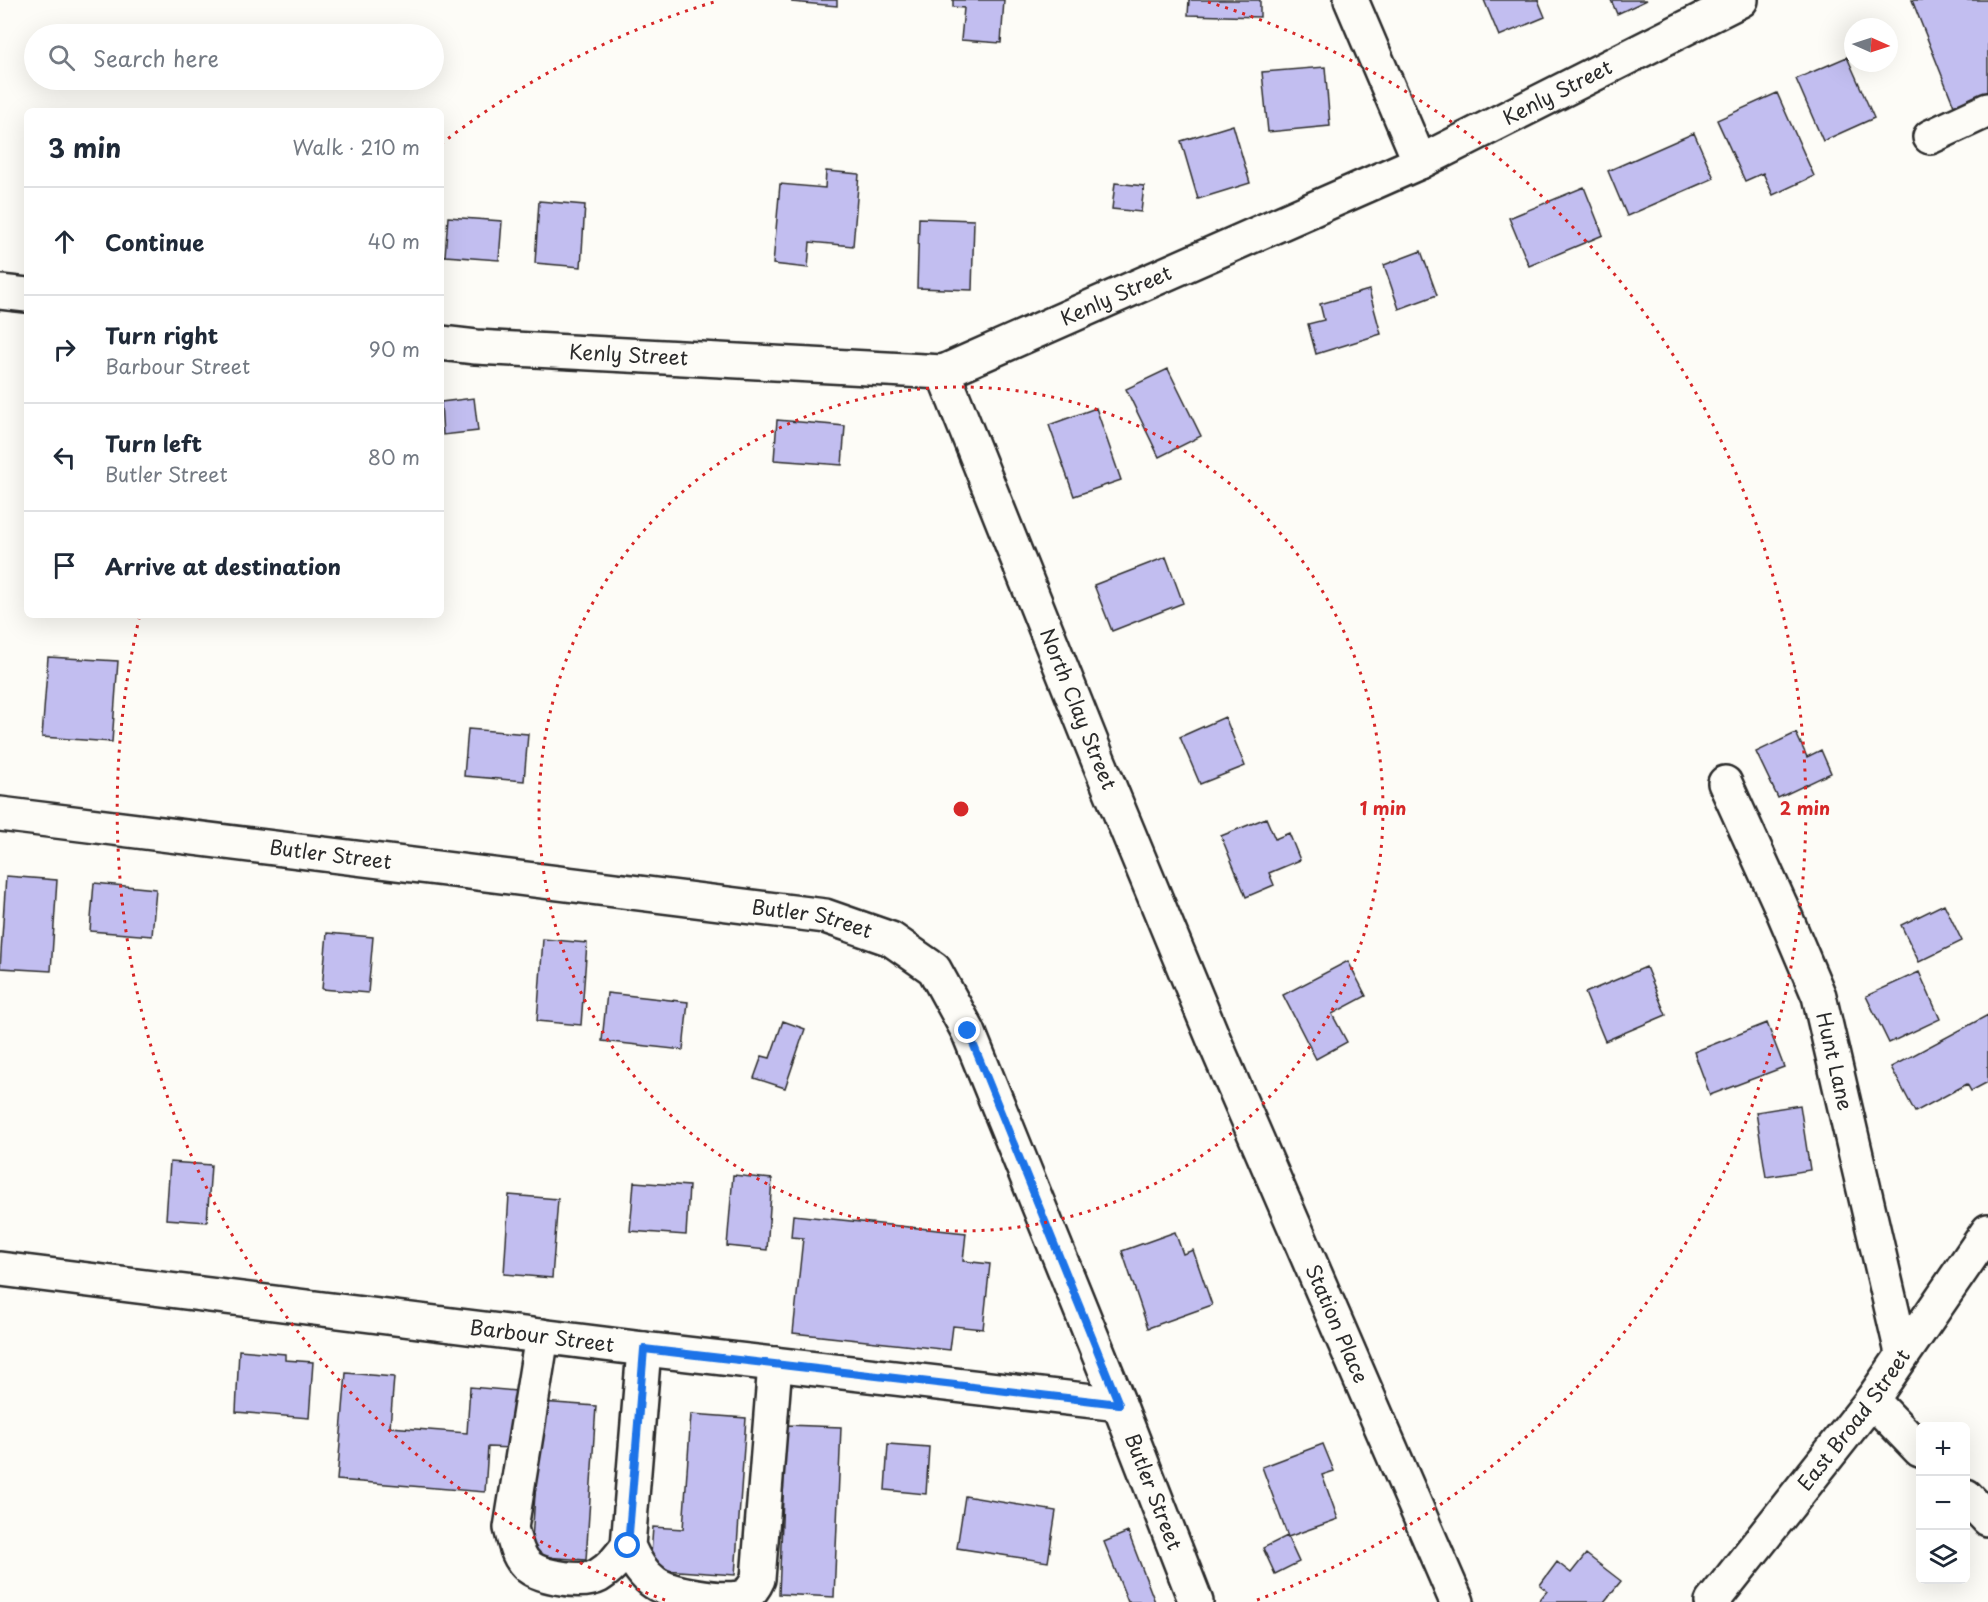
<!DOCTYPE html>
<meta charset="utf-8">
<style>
body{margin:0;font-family:"Playpen Sans",sans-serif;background:#f2f2f3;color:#1f2937}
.controls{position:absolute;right:18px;bottom:18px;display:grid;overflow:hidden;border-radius:9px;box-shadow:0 6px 24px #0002}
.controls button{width:54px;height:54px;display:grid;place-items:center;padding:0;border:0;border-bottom:2px solid #e0e1e3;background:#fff;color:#1f2937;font:30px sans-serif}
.compass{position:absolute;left:1844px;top:18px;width:54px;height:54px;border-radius:50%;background:#fff;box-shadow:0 6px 24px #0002;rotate:93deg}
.stop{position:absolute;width:18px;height:18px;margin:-14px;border:4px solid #1a73e8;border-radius:50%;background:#fff}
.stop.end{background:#1a73e8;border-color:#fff;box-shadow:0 2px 6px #0008}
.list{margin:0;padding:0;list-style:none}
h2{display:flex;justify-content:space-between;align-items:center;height:78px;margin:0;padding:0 24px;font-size:26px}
h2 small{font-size:20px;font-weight:400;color:#747a83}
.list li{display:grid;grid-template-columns:39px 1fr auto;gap:18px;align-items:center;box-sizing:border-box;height:108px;padding:0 24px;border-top:2px solid #e0e1e3}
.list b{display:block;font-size:22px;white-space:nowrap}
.list p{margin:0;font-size:20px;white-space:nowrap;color:#747a83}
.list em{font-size:20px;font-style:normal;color:#747a83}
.icon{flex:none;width:33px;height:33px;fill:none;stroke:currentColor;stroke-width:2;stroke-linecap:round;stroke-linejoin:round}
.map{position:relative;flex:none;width:1988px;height:1602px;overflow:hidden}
.search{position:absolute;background:#fff;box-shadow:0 6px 24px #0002;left:24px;top:24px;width:420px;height:66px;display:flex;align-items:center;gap:15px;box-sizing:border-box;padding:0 21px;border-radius:33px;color:#747a83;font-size:22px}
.panel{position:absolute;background:#fff;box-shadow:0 6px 24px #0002;left:24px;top:108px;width:420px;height:510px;border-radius:9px}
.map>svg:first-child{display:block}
.building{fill:#c2bef0;stroke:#2b2b2b;stroke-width:1.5}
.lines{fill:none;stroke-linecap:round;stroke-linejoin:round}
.minor-casing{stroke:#2b2b2b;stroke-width:38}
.minor{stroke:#fdfcf7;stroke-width:33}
.route{stroke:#1a73e8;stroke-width:8}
.ring{fill:none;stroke:#d62828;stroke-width:3;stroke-dasharray:3 6}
.labels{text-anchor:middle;stroke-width:4.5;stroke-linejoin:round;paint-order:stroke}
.street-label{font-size:20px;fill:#2b2b2b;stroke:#fdfcf7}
.centre{fill:#d62828;stroke:#fdfcf7;stroke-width:3}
.ring-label{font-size:18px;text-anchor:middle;font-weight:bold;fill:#d62828;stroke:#fdfcf7;stroke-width:4.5;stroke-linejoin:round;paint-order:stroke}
</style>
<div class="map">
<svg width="1988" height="1602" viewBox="0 0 1988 1602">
<rect width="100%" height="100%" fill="#fdfcf7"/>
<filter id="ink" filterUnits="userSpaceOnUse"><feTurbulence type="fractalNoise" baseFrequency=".0167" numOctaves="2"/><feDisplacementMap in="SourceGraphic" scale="12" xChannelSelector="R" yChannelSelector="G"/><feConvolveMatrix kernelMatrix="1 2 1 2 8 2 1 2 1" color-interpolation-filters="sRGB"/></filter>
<g filter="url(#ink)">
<!-- building -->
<path class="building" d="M793 0H837V6L792 2Z
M953 0H1004L1001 43 961 40 964 8 953 7Z
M1189 0H1260V17L1188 15Z
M1484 0H1538L1545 17 1499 36Z
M1611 0H1647L1617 14Z
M1912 0H1988V92L1954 106Z
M1847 57 1874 118 1823 141 1796 79Z
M1325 67 1330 126 1268 132 1262 72Z
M1777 93 1814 176 1773 195 1763 173 1745 181 1717 120Z
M1233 125 1250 183 1198 199 1181 141Z
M1694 133 1714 178 1627 216 1608 171Z
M826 171 859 174 853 246 810 242 808 268 773 264 780 184 825 188Z
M1115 183 1144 186 1141 212 1112 209Z
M1584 187 1603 235 1529 266 1509 218Z
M539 201 585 205 581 267 535 263Z
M448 217 502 221 499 260 445 256Z
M919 218 974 220 972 290 917 288Z
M1421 251 1437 295 1399 309 1384 265Z
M1369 290 1381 334 1316 354 1308 324 1324 320 1320 304Z
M1168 369 1201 436 1159 457 1126 389Z
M474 398 478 431 443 435 441 402Z
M1096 408 1121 480 1074 496 1049 425Z
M777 420 845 426 842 465 774 460Z
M1166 557 1183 603 1112 631 1094 585Z
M48 657 118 661 112 742 42 737Z
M1225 717 1245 766 1200 784 1180 737Z
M468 729 528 734 524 781 464 776Z
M1796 733 1807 757 1821 750 1831 773 1778 798 1756 752Z
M1266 818 1275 839 1289 833 1300 860 1269 873 1274 885 1246 897 1221 836Z
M6 876 57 880 51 971 0 968Z
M94 883 156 889 152 936 90 931Z
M1944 904 1962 941 1919 962 1901 925Z
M327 933 373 937 368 993 322 989Z
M543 939 587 943 581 1025 537 1021Z
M1348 961 1366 996 1332 1014 1347 1042 1316 1059 1283 995Z
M1646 967 1666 1015 1605 1041 1585 993Z
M1919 972 1940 1019 1889 1043 1866 996Z
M607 993 688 1002 683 1050 602 1041Z
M1988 1015V1082L1971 1091 1967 1084 1915 1112 1891 1067Z
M783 1021 805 1029 785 1088 754 1078 762 1056 770 1058Z
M1767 1023 1784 1067 1710 1095 1694 1052Z
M1800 1105 1810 1170 1766 1177 1756 1112Z
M170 1162 211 1165 207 1222 166 1219Z
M733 1175 772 1179 767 1250 727 1246Z
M634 1182 689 1186 686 1235 630 1231Z
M509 1195 558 1199 552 1278 504 1274Z
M793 1215 966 1233 963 1261 990 1264 983 1329 953 1326 950 1350 793 1333 803 1238 791 1237Z
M1175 1232 1183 1254 1193 1250 1212 1305 1148 1328 1122 1251Z
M239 1350 285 1354V1360L313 1362 309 1418 236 1412Z
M346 1373 394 1377 390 1427 467 1433 470 1387 517 1391 513 1448 488 1447 485 1492 337 1480Z
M541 1402 596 1406 586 1560 531 1556Z
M691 1414 746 1418 735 1575 650 1569 653 1527 683 1529Z
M786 1425 841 1427 834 1597 779 1594Z
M888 1444 929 1447 926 1494 885 1490Z
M1323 1444 1334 1471 1322 1475 1338 1519 1288 1537 1262 1467Z
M965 1496 1056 1511 1048 1562 957 1548Z
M1128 1532 1155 1602H1128L1104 1542Z
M1287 1536 1299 1562 1275 1574 1263 1548Z
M1586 1554 1621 1581 1604 1602H1538L1547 1591 1540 1585 1557 1562 1571 1573Z"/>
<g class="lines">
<defs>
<g id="minor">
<path d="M1351 0 1420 162"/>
<path d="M1930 137 1988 110"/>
<path d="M0 292 27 295"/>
<path id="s1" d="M441 343 476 347 943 372 1420 162 1741 0"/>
<path id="s2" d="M943 372 1099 762 1216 1045 1457 1602"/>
<path id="s3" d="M1725 783 1780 904 1819 996 1902 1353"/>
<path id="s4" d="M0 814 825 916 891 939 934 969 968 1031 1119 1404 1196 1602"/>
<path id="s5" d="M0 1269 644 1349 1119 1404"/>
<path d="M542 1336 511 1528C515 1542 517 1557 529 1567 542 1577 583 1584 598 1576 611 1568 619 1558 628 1546"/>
<path d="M644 1349 628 1546C634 1560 642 1574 655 1583 671 1594 719 1601 738 1598 749 1596 754 1588 758 1579L775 1364"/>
<path d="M1872 1400 1920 1450"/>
<path d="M1966 1496 1988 1519"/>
<path id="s6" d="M1712 1602 1872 1400 1988 1231"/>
</g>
</defs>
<!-- minor casing -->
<use href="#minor" class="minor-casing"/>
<!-- minor -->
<use href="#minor" class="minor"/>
</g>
</g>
<g class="lines" filter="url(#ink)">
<!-- route -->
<path class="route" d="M628 1546 644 1349 1119 1404 968 1031"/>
</g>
<!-- distance rings -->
<g class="ring">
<circle cx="961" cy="809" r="422"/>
<path d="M665 1600A844 844 0 0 1 139 619M441 144A844 844 0 0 1 714 2M1208 2A844 844 0 0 1 1257 1600"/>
</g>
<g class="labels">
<!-- street labels -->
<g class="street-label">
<text dy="7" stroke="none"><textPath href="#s1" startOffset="1178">Kenly Street</textPath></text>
<text dy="7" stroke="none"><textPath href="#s1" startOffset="692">Kenly Street</textPath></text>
<text dy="7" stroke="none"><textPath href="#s1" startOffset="188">Kenly Street</textPath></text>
<text dy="7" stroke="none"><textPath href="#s2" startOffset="363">North Clay Street</textPath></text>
<text dy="7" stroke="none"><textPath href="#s4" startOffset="333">Butler Street</textPath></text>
<text dy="7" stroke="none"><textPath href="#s4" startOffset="819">Butler Street</textPath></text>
<text dy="7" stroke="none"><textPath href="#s3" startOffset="300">Hunt Lane</textPath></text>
<text dy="7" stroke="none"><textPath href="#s2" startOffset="1030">Station Place</textPath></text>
<text dy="7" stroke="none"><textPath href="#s5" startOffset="546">Barbour Street</textPath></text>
<text dy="7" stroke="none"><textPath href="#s6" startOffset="231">East Broad Street</textPath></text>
<text dy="7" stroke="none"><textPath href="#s4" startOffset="1521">Butler Street</textPath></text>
</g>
</g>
<circle cx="961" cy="809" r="9" class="centre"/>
<g class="ring-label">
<text x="1383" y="815">1 min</text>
<text x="1805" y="815">2 min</text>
</g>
</svg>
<div class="controls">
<button>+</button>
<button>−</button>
<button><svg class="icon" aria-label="layers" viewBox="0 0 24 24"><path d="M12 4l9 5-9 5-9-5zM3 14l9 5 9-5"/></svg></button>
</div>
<svg class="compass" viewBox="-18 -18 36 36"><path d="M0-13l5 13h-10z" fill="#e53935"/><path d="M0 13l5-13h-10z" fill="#747a83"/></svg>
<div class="stop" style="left:628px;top:1546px"></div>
<div class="stop end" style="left:968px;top:1031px"></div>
<div class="search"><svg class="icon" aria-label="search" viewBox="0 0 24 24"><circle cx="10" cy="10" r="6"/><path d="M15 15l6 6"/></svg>Search here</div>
<section class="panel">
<h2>3 min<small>Walk · 210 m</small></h2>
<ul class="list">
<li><svg class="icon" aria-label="ahead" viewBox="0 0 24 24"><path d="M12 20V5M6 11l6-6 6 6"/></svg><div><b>Continue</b></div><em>40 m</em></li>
<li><svg class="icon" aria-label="right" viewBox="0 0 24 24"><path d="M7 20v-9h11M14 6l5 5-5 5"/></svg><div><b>Turn right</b><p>Barbour Street</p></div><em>90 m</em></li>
<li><svg class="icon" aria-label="left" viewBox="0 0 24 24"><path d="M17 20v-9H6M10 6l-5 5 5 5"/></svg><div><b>Turn left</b><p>Butler Street</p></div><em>80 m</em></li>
<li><svg class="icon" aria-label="arrive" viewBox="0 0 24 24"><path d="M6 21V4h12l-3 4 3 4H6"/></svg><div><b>Arrive at destination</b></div></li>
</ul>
</section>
</div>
